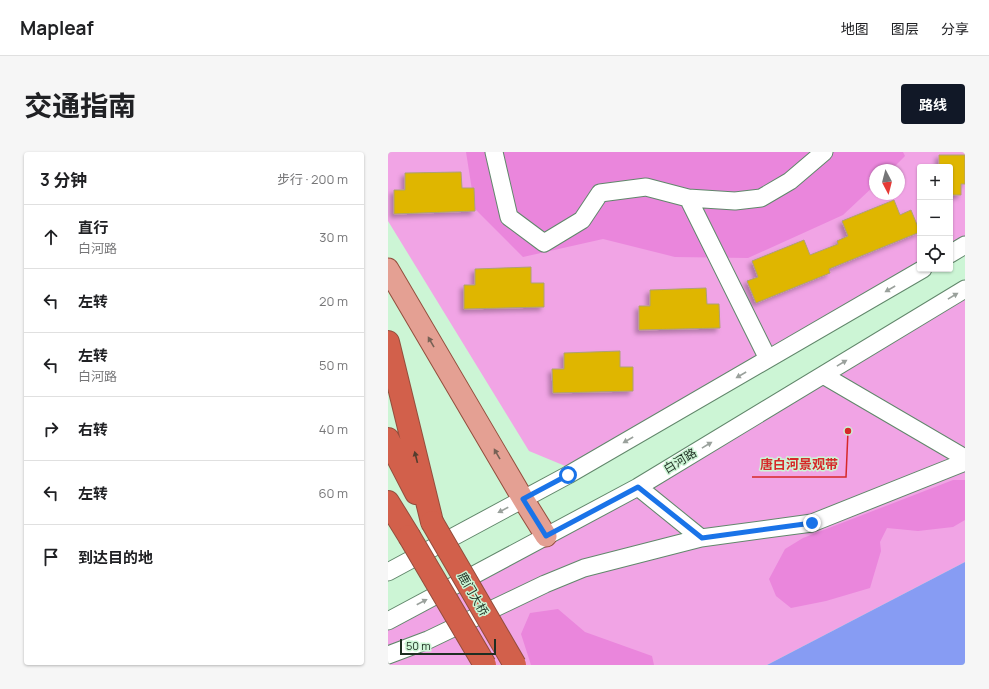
<!DOCTYPE html>
<html lang="zh">
<meta charset="utf-8">
<style>
body{margin:0;font-family:Manrope,"Noto Sans SC",sans-serif;background:#f6f6f6;color:#202124}
.controls{position:absolute;right:12px;top:12px;display:grid;overflow:hidden;border-radius:4px;box-shadow:0 1px 3px #0004}
.controls button{width:36px;height:36px;display:grid;place-items:center;padding:0;border:0;border-bottom:1px solid #e0e0e0;background:#fff;color:#202124;font:20px sans-serif}
.compass{position:absolute;left:481px;top:12px;width:36px;height:36px;border-radius:50%;background:#fff;box-shadow:0 1px 3px #0004;rotate:173deg}
.scale{position:absolute;left:12px;bottom:10px;width:96px;box-sizing:border-box;padding-left:4px;border:2px solid #1e2e22;border-top:0;font-size:11px;line-height:14px;white-space:nowrap;color:#1e2e22;-webkit-text-stroke:3px #ccf5d5;paint-order:stroke}
.stop{position:absolute;width:12px;height:12px;margin:-9px;border:3px solid #1a73e8;border-radius:50%;background:#fff}
.stop.end{background:#1a73e8;border-color:#fff;box-shadow:0 1px 4px #0008}
.list{margin:0;padding:0;list-style:none}
h2{display:flex;justify-content:space-between;align-items:center;height:52px;margin:0;padding:0 16px;font-size:17px}
h2 small{font-size:13px;font-weight:400;color:#757577}
.list li{display:grid;grid-template-columns:26px 1fr auto;gap:12px;align-items:center;box-sizing:border-box;height:64px;padding:0 16px;border-top:1px solid #e0e0e0}
.list b{display:block;font-size:15px;white-space:nowrap}
.list p{margin:0;font-size:13px;white-space:nowrap;color:#757577}
.list em{font-size:13px;font-style:normal;color:#757577}
.icon{flex:none;width:22px;height:22px;fill:none;stroke:currentColor;stroke-width:2;stroke-linecap:round;stroke-linejoin:round}
.map{position:relative;flex:none;width:577px;height:513px;overflow:hidden;border-radius:4px}
header{display:flex;align-items:center;gap:24px;box-sizing:border-box;height:56px;padding:0 20px;background:#fff;border-bottom:1px solid #e0e0e0}
header strong{font-size:19px}
nav{display:flex;gap:22px;margin-inline-start:auto;font-size:14px}
.intro{display:flex;align-items:center;justify-content:space-between;box-sizing:border-box;height:96px;padding:0 24px}
h1{margin:0;font-size:28px}
.button{padding:10px 18px;border-radius:4px;background:#111827;color:#fff;font-size:14px;font-weight:700}
main{display:flex;gap:24px;padding:0 24px}
aside{flex:1;background:#fff;border-radius:4px;box-shadow:0 1px 3px #0004}
.map>svg:first-child{display:block}
.green{fill:#f1a4e5;fill-rule:evenodd}
.forest{fill:#ea86dc}
.water{fill:#879cf3}
.building{fill:#dfb600;stroke:#aea076;filter:url(#shadow)}
.lines{fill:none;stroke-linecap:round;stroke-linejoin:round}
.minor-casing{stroke:#61876b;stroke-width:19}
.major-casing{stroke:#934e3d;stroke-width:23}
.highway-casing{stroke:#934e3d;stroke-width:24}
.minor{stroke:#fff;stroke-width:17}
.major{stroke:#e4a093;stroke-width:21}
.highway{stroke:#d2604b;stroke-width:22}
.highway-bridge-casing{stroke:#934e3d;stroke-width:24;stroke-linecap:butt}
.highway-bridge{stroke:#d2604b;stroke-width:22}
.oneway{fill:#9aa19c}
.oneway2{fill:#776155}
.oneway3{fill:#543d2e}
.route{stroke:#1a73e8;stroke-width:5}
.labels{text-anchor:middle;stroke-width:3;stroke-linejoin:round;paint-order:stroke}
.street-label{font-size:12px;fill:#1e2e22;stroke:#ccf5d5}
.leader{fill:none;stroke:#d62828;stroke-width:1.5}
.callout-dot{fill:#d62828;stroke:#ccf5d5;stroke-width:1.5}
.callout-label{font-size:13px;text-anchor:middle;font-weight:bold;fill:#d62828;stroke:#ccf5d5;stroke-width:3;stroke-linejoin:round;paint-order:stroke}
</style>
<header>
<strong>Mapleaf</strong>
<nav><a>地图</a><a>图层</a><a>分享</a></nav>
</header>
<div class="intro"><h1>交通指南</h1><a class="button">路线</a></div>
<main>
<aside>
<h2>3 分钟<small>步行 · 200 m</small></h2>
<ul class="list">
<li><svg class="icon" aria-label="ahead" viewBox="0 0 24 24"><path d="M12 20V5M6 11l6-6 6 6"/></svg><div><b>直行</b><p>白河路</p></div><em>30 m</em></li>
<li><svg class="icon" aria-label="left" viewBox="0 0 24 24"><path d="M17 20v-9H6M10 6l-5 5 5 5"/></svg><div><b>左转</b></div><em>20 m</em></li>
<li><svg class="icon" aria-label="left" viewBox="0 0 24 24"><path d="M17 20v-9H6M10 6l-5 5 5 5"/></svg><div><b>左转</b><p>白河路</p></div><em>50 m</em></li>
<li><svg class="icon" aria-label="right" viewBox="0 0 24 24"><path d="M7 20v-9h11M14 6l5 5-5 5"/></svg><div><b>右转</b></div><em>40 m</em></li>
<li><svg class="icon" aria-label="left" viewBox="0 0 24 24"><path d="M17 20v-9H6M10 6l-5 5 5 5"/></svg><div><b>左转</b></div><em>60 m</em></li>
<li><svg class="icon" aria-label="arrive" viewBox="0 0 24 24"><path d="M6 21V4h12l-3 4 3 4H6"/></svg><div><b>到达目的地</b></div></li>
</ul>
</aside>
<div class="map">
<svg width="577" height="513" viewBox="0 0 577 513">
<defs>
<filter id="shadow"><feDropShadow dx="-3.5" dy="3.5" stdDeviation="2" flood-color="#0004"/></filter>
</defs>
<rect width="100%" height="100%" fill="#ccf5d5"/>
<!-- green -->
<path class="green" d="M0 0H577V84L562 93V15H532V111L182 316 141 299 0 69ZM487 18H511V42H487Z
M577 137V410L379 513H0V469L175 374Z"/>
<!-- forest -->
<path class="forest" d="M78 0H515L517 4 503 18H487V33L455 63 360 106 287 105 215 87 135 105 87 57Z
M565 328H577V368L565 375 530 379 499 376 492 390 493 399 482 436 438 449 403 456 388 444 381 427 397 397 415 386Z
M170 457 197 480 264 504 266 513H143L133 482 142 461Z"/>
<!-- water -->
<path class="water" d="M577 410V513H379Z"/>
<!-- building -->
<path class="building" d="M551 3H577V32H573V43H562V15H551Z
M73 20 74 36H86L87 59 6 62V38H17V21Z
M506 48 512 63 523 58 532 80 441 117 442 121 368 151 359 129 370 125 364 109 416 88 422 103 450 92 449 89 460 84 454 69Z
M143 115V131H156V155L76 157V133H87V117Z
M318 136 319 152H331L332 176 251 178V154H262V138Z
M232 199V215H245V239L165 241 164 217H176V201Z"/>
<g class="lines">
<defs>
<path id="minor" d="M106 0 121 65 156 91 194 68 212 41 258 35 300 46 347 49 373 46 402 29 436 0
M300 46 380 207
M562 102 577 93
M435 223 577 306
M250 335 313 386 424 371 577 310
M0 420 180 323 535 117
M0 469 250 335 577 137
M0 503 40 488 157 432 196 416 313 386"/>
<path id="major" d="M0 117 135 347 158 384"/>
<path id="highway" d="M0 190 44 370
M0 287 28 341
M0 350 21 384"/>
</defs>
<!-- minor casing -->
<use href="#minor" class="minor-casing"/>
<!-- major casing -->
<use href="#major" class="major-casing"/>
<!-- highway casing -->
<use href="#highway" class="highway-casing"/>
<!-- minor -->
<use href="#minor" class="minor"/>
<!-- major -->
<use href="#major" class="major"/>
<!-- highway -->
<use href="#highway" class="highway"/>
<defs>
<path id="highway-bridge" d="M44 370 127 513
M21 384 97 513"/>
</defs>
<!-- highway-bridge casing -->
<use href="#highway-bridge" class="highway-bridge-casing"/>
<!-- highway-bridge -->
<use href="#highway-bridge" class="highway-bridge"/>
</g>
<!-- one-way arrows -->
<defs><path id="oneway-solid" d="M-6-.8H1V-3.2L6.5 0L1 3.2V.8H-6Z"/></defs>
<g class="oneway">
<use href="#oneway-solid" transform="translate(502 137) rotate(150)"/>
<use href="#oneway-solid" transform="translate(565 144) rotate(-31)"/>
<use href="#oneway-solid" transform="translate(454 211) rotate(-31)"/>
<use href="#oneway-solid" transform="translate(353 223) rotate(150)"/>
<use href="#oneway-solid" transform="translate(240 288) rotate(150)"/>
<use href="#oneway-solid" transform="translate(319 293) rotate(-31)"/>
<use href="#oneway-solid" transform="translate(115 358) rotate(152)"/>
<use href="#oneway-solid" transform="translate(34 450) rotate(-28)"/>
</g>
<g class="oneway2">
<use href="#oneway-solid" transform="translate(43 190) rotate(-120)"/>
<use href="#oneway-solid" transform="translate(109 302) rotate(-120)"/>
</g>
<use class="oneway3" href="#oneway-solid" transform="translate(28 305) rotate(-104)"/>
<g class="lines">
<!-- route -->
<path class="route" d="M180 323 135 347 158 384 250 335 314 386 424 371"/>
</g>
<g class="labels">
<!-- street labels -->
<g class="street-label">
<text transform="translate(292 309) rotate(-31)" y="4">白河路</text>
<text transform="translate(85 442) rotate(60)" y="4">鹿门大桥</text>
</g>
</g>
<!-- callouts -->
<path class="leader" d="M460 279L458 325H364"/>
<circle class="callout-dot" cx="460" cy="279" r="4"/>
<g class="callout-label">
<text x="411" y="317">唐白河景观带</text>
</g>
</svg>
<div class="controls">
<button>+</button>
<button>−</button>
<button><svg class="icon" aria-label="locate" viewBox="0 0 24 24"><circle cx="12" cy="12" r="6"/><path d="M12 2v4M12 18v4M2 12h4M18 12h4"/></svg></button>
</div>
<svg class="compass" viewBox="-18 -18 36 36"><path d="M0-13l5 13h-10z" fill="#e53935"/><path d="M0 13l5-13h-10z" fill="#757577"/></svg>
<div class="scale">50 m</div>
<div class="stop" style="left:180px;top:323px"></div>
<div class="stop end" style="left:424px;top:371px"></div>
</div>
</main>
